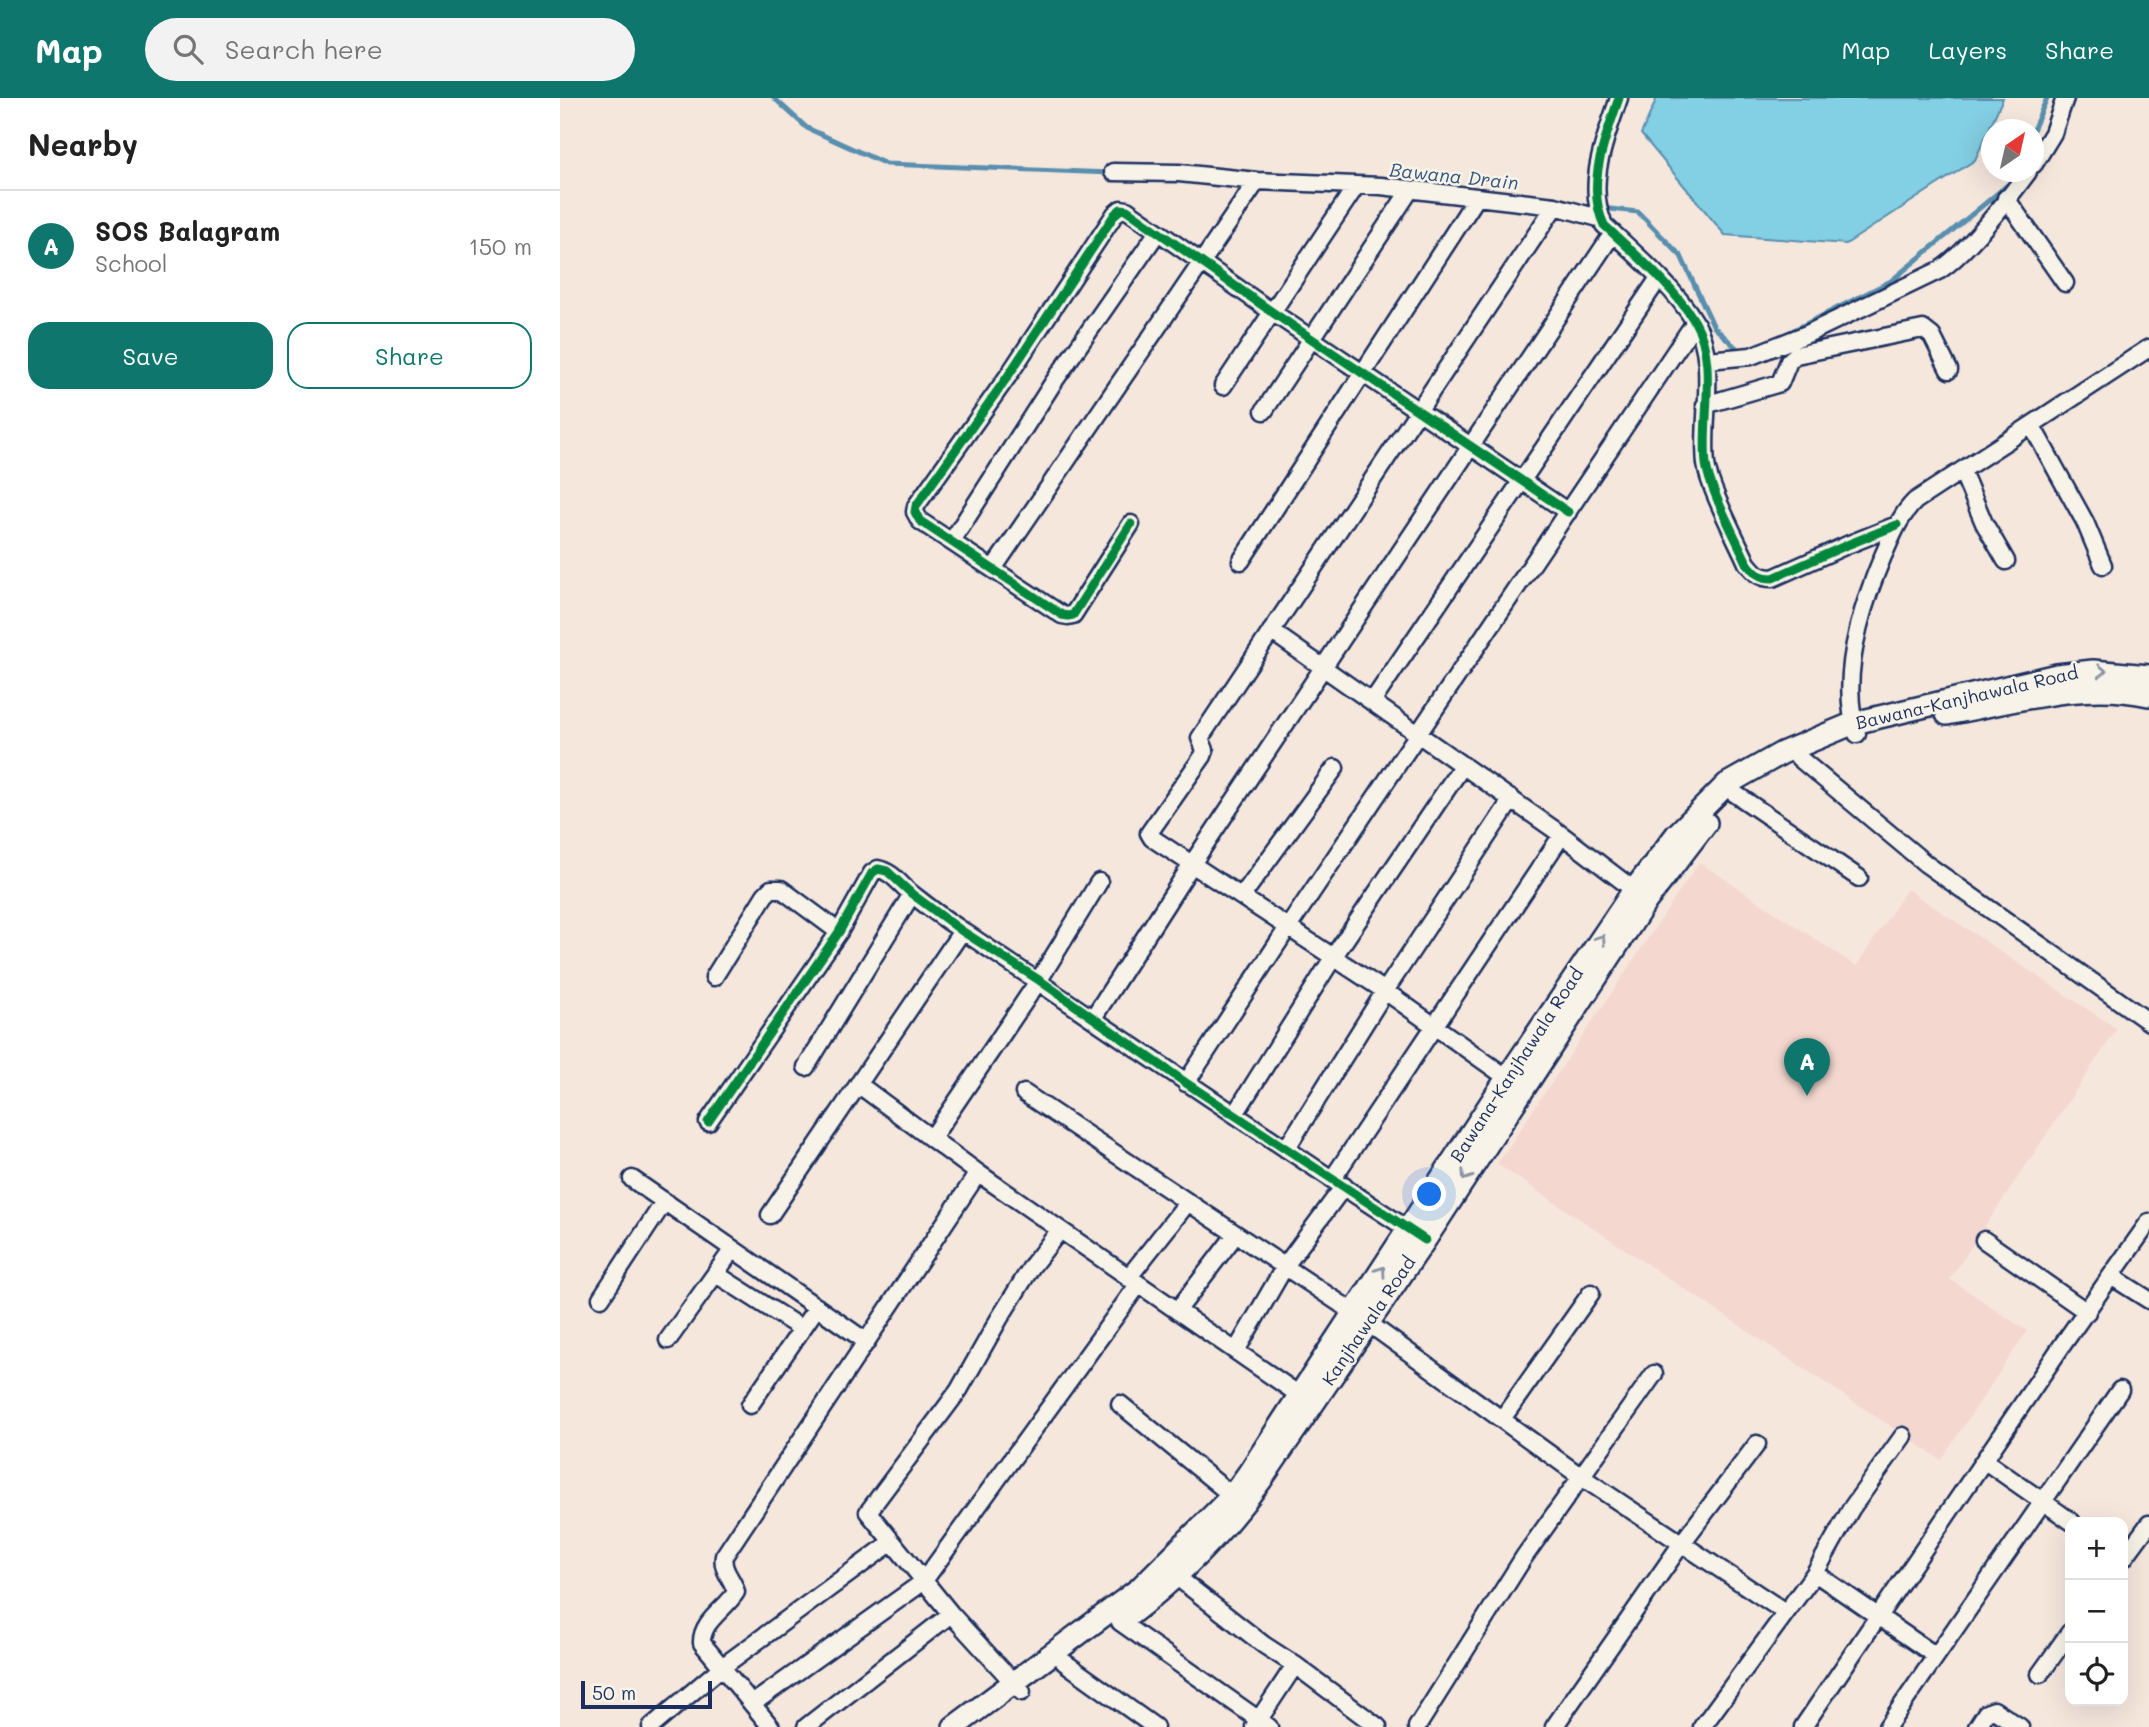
<!DOCTYPE html>
<meta charset="utf-8">
<style>
body{margin:0;font-family:Mali,sans-serif;background:#f2f2f2;color:#222}
.controls{position:absolute;right:21px;bottom:21px;display:grid;overflow:hidden;border-radius:14px;box-shadow:0 7px 28px #0002}
.controls button{width:63px;height:63px;display:grid;place-items:center;padding:0;border:0;border-bottom:2px solid #e0e0e0;background:#fff;color:#222;font:35px sans-serif}
.compass{position:absolute;left:1421px;top:21px;width:63px;height:63px;border-radius:50%;background:#fff;box-shadow:0 7px 28px #0002;rotate:34deg}
.scale{position:absolute;left:21px;bottom:18px;width:131px;box-sizing:border-box;padding-left:7px;border:4px solid #1b2f5e;border-top:0;font-size:19px;line-height:24px;white-space:nowrap;color:#1b2f5e;-webkit-text-stroke:5px #f7f3e8;paint-order:stroke}
.you{position:absolute;left:870px;top:1097px;width:24px;height:24px;margin:-18px;border:5px solid #fff;border-radius:50%;background:#1a73e8;box-shadow:0 0 0 10px #1a73e833}
.badge{display:grid;place-items:center;width:46px;height:46px;border-radius:50%;background:#0f766e;color:#fff;font-size:23px;font-weight:700}
.pin{position:absolute;translate:-50% -58px;filter:drop-shadow(0 2px 4px #0008)}
.pin::after{content:'';position:absolute;top:37px;width:24px;height:21px;background:inherit;clip-path:polygon(0 0,100% 0,50% 100%)}
.list{margin:0;padding:0;list-style:none}
h2{display:flex;justify-content:space-between;align-items:center;height:91px;margin:0;padding:0 28px;font-size:30px}
h2 small{font-size:23px;font-weight:400;color:#767676}
.list li{display:grid;grid-template-columns:46px 1fr auto;gap:21px;align-items:center;box-sizing:border-box;height:112px;padding:0 28px;border-top:2px solid #e0e0e0}
.list b{display:block;font-size:26px;white-space:nowrap}
.list p{margin:0;font-size:23px;white-space:nowrap;color:#767676}
.list em{font-size:23px;font-style:normal;color:#767676}
.actions{display:flex;gap:14px;padding:21px 28px}
.actions a{flex:1;padding:16px 0;border:2px solid #0f766e;border-radius:21px;text-align:center;font-size:24px;color:#0f766e}
.actions .main{background:#0f766e;color:#fff}
.icon{flex:none;width:38px;height:38px;fill:none;stroke:currentColor;stroke-width:2;stroke-linecap:round;stroke-linejoin:round}
.map{position:relative;flex:none;width:1589px;height:1629px;overflow:hidden}
header{display:flex;align-items:center;gap:42px;box-sizing:border-box;height:98px;padding:0 35px;background:#0f766e;color:#fff}
header strong{font-size:33px}
nav{display:flex;gap:38px;margin-inline-start:auto;font-size:24px}
.search{width:490px;height:63px;background:#f2f2f2;display:flex;align-items:center;gap:18px;box-sizing:border-box;padding:0 24px;border-radius:38px;color:#767676;font-size:26px}
main{display:flex}
aside{flex:1;background:#fff}
.map>svg:first-child{display:block}
.built{fill:#f4d8d0}
.water{fill:#83cfe3;stroke:#598fae;stroke-width:2}
.lines{fill:none;stroke-linecap:round;stroke-linejoin:round}
.stream{stroke:#598fae;stroke-width:5}
.minor-casing{stroke:#1b2f5e;stroke-width:21}
.secondary-casing{stroke:#1b2f5e;stroke-width:26}
.minor{stroke:#f7f3e8;stroke-width:16}
.secondary{stroke:#f7f3e8;stroke-width:21}
.cycleway-casing{stroke:#f7f3e8;stroke-width:13}
.cycleway{stroke:#00873e;stroke-width:9}
.oneway{stroke:#8991a3}
.labels{text-anchor:middle;stroke-width:5;stroke-linejoin:round;paint-order:stroke}
.street-label{font-size:18px;fill:#1b2f5e;stroke:#f7f3e8}
.water-label{font-size:19px;font-style:italic;fill:#35577f;stroke:#f7f3e8}
</style>
<header>
<strong>Map</strong>
<div class="search"><svg class="icon" aria-label="search" viewBox="0 0 24 24"><circle cx="10" cy="10" r="6"/><path d="M15 15l6 6"/></svg>Search here</div>
<nav><a>Map</a><a>Layers</a><a>Share</a></nav>
</header>
<main>
<aside>
<h2>Nearby<small></small></h2>
<ul class="list">
<li><span class="badge">A</span><div><b>SOS Balagram</b><p>School</p></div><em>150 m</em></li>
</ul>
<div class="actions"><a class="main">Save</a><a>Share</a></div>
</aside>
<div class="map">
<svg width="1589" height="1629" viewBox="0 0 1589 1629">
<rect width="100%" height="100%" fill="#f6e7dd"/>
<filter id="ink" filterUnits="userSpaceOnUse"><feTurbulence type="fractalNoise" baseFrequency=".0143" numOctaves="2"/><feDisplacementMap in="SourceGraphic" scale="14" xChannelSelector="R" yChannelSelector="G"/><feConvolveMatrix kernelMatrix="1 2 1 2 8 2 1 2 1" color-interpolation-filters="sRGB"/></filter>
<g filter="url(#ink)">
<!-- built -->
<path class="built" d="M1139 764 1296 868 1347 791 1557 931 1390 1181 1467 1233 1381 1362 937 1066Z"/>
<!-- water -->
<path class="water" d="M1097 0H1443L1415 62 1286 146 1165 137 1081 36Z"/>
<g class="lines">
<!-- stream -->
<path class="stream" d="M214 0 247 30 326 66 551 75
M1473 32 1487 0
M1022 108 1078 114 1121 158 1154 229 1183 256
M1222 238 1331 183 1450 85 1455 74"/>
<defs>
<path id="minor" d="M1059 0C1046 39 1025 86 1044 127 1073 154 1115 190 1135 224 1158 263 1141 321 1146 366 1149 390 1176 440 1187 465 1195 475 1199 480 1213 480L1287 447 1337 427
M1474 66 1493 35 1505 0
M553 74 619 75 697 83 821 88 995 108 1042 121
M1446 100 1505 185
M1148 262 1191 258 1247 236 1380 172C1407 154 1448 101 1468 74
M663 288 796 88
M1145 307 1220 285 1229 263 1236 257 1363 231 1372 238 1389 272
M704 313 850 92
M1472 328 1525 424 1543 467
M1402 373 1424 425 1446 463
M571 426 513 517 508 518 502 517 360 423 355 414 356 408 448 278 555 116 561 111 567 112 712 214 1008 414
M392 443 493 285 597 135
M681 463 917 99
M433 471 697 83
M711 533 1002 737 1082 798
M812 604 1099 180
M1297 636C1279 581 1301 510 1323 458 1332 438 1339 419 1355 403L1589 250
M1231 650 1239 660 1366 766 1589 924
M1167 686 1174 695 1299 780
M682 798 775 670
M154 879 205 797 211 791H221L279 834
M533 920 632 766 1053 135
M246 969 352 796
M626 985 729 828 1135 224
M298 986 418 1075 748 1303
M956 986 825 893 592 740 589 735 643 658 645 652 640 640 642 637 995 108
M464 995 793 1214 1020 1378 1225 1514
M675 1016 774 858 903 667
M148 1024 279 834 312 775 318 771C333 774 340 787 352 796 368 809 386 822 403 833 554 935 703 1037 855 1136
M372 1040 479 882 539 784
M726 1051 825 893 952 701
M773 1080 1002 737
M72 1081 307 1244
M210 1117 402 833
M1424 1142 1527 1214
M156 1176 242 1231
M1551 1178 1589 1202
M568 1180 628 1104
M41 1200 104 1104
M617 1213 676 1136
M108 1242 173 1151
M676 1253 725 1168 784 1088
M560 1306 680 1404
M190 1307 257 1209
M942 1321 1031 1195
M1425 1363 1512 1424
M1563 1459 1564 1460 1589 1426
M608 1472 704 1547 735 1567 818 1629
M1255 1475 1376 1558
M560 1524 709 1629
M504 1564 595 1629
M1480 1576 1510 1534
M462 1594 391 1516 308 1414 399 1292 439 1221 472 1168 500 1132
M192 1606 363 1484 578 1187
M91 1629 162 1569 332 1444
M211 1629 142 1545C141 1523 166 1511 176 1494 173 1481 161 1472 164 1458L418 1075
M246 1629 391 1516
M694 1629 735 1567
M857 1629 964 1459 1094 1276
M994 1629 1122 1445 1197 1346
M1142 1629 1255 1475 1291 1411 1343 1338
M1243 1629 1503 1246 1589 1124
M1327 1629 1560 1292
M1417 1629 1426 1615 1434 1612 1460 1629"/>
<path id="secondary" d="M1387 616C1453 604 1522 582 1589 597
M567 1519C618 1480 664 1433 701 1382L865 1142 1087 802 1146 725
M394 1629 579 1491 672 1398 688 1376 947 980 1074 792 1116 737 1167 686 1222 655 1294 625 1497 577 1533 573 1589 578"/>
</defs>
<!-- minor casing -->
<use href="#minor" class="minor-casing"/>
<!-- secondary casing -->
<use href="#secondary" class="secondary-casing"/>
<!-- minor -->
<use href="#minor" class="minor"/>
<!-- secondary -->
<use href="#secondary" class="secondary"/>
<defs>
<path id="cycleway" d="M1059 0C1046 39 1025 86 1044 127 1073 154 1115 190 1135 224 1158 263 1141 321 1146 366 1149 390 1176 440 1187 465 1195 475 1199 480 1213 480L1287 447 1337 427
M571 426 513 517 508 518 502 517 360 423 355 414 356 408 448 278 555 116 561 111 567 112 712 214 1008 414
M148 1024 279 834 312 775 318 771 327 773 352 796 402 833 479 882 626 985 865 1142"/>
</defs>
<!-- cycleway casing -->
<use href="#cycleway" class="cycleway-casing"/>
<!-- cycleway -->
<use href="#cycleway" class="cycleway"/>
</g>
<!-- one-way arrows -->
<defs><path id="oneway-chevron" d="M-2-3.5L2.5 0L-2 3.5" fill="none" stroke-width="1.6" stroke-linecap="round" stroke-linejoin="round" transform="scale(1.75)"/></defs>
<g class="oneway">
<use href="#oneway-chevron" transform="translate(1542 573) rotate(2)"/>
<use href="#oneway-chevron" transform="translate(1041 841) rotate(-56)"/>
<use href="#oneway-chevron" transform="translate(906 1078) rotate(123)"/>
<use href="#oneway-chevron" transform="translate(821 1173) rotate(-55)"/>
</g>
</g>
<g class="labels">
<!-- street labels -->
<g class="street-label">
<text transform="translate(1407 600) rotate(-13)" y="6">Bawana-Kanjhawala Road</text>
<text transform="translate(957 967) rotate(-57)" y="6">Bawana-Kanjhawala Road</text>
<text transform="translate(809 1223) rotate(-56)" y="6">Kanjhawala Road</text>
</g>
<!-- water labels -->
<g class="water-label">
<text transform="translate(894 78) rotate(6)" y="7">Bawana Drain</text>
</g>
</g>
</svg>
<div class="controls">
<button>+</button>
<button>−</button>
<button><svg class="icon" aria-label="locate" viewBox="0 0 24 24"><circle cx="12" cy="12" r="6"/><path d="M12 2v4M12 18v4M2 12h4M18 12h4"/></svg></button>
</div>
<svg class="compass" viewBox="-18 -18 36 36"><path d="M0-13l5 13h-10z" fill="#e53935"/><path d="M0 13l5-13h-10z" fill="#767676"/></svg>
<div class="scale">50 m</div>
<div class="you"></div>
<div class="pin badge" style="left:1247px;top:998px">A</div>
</div>
</main>
